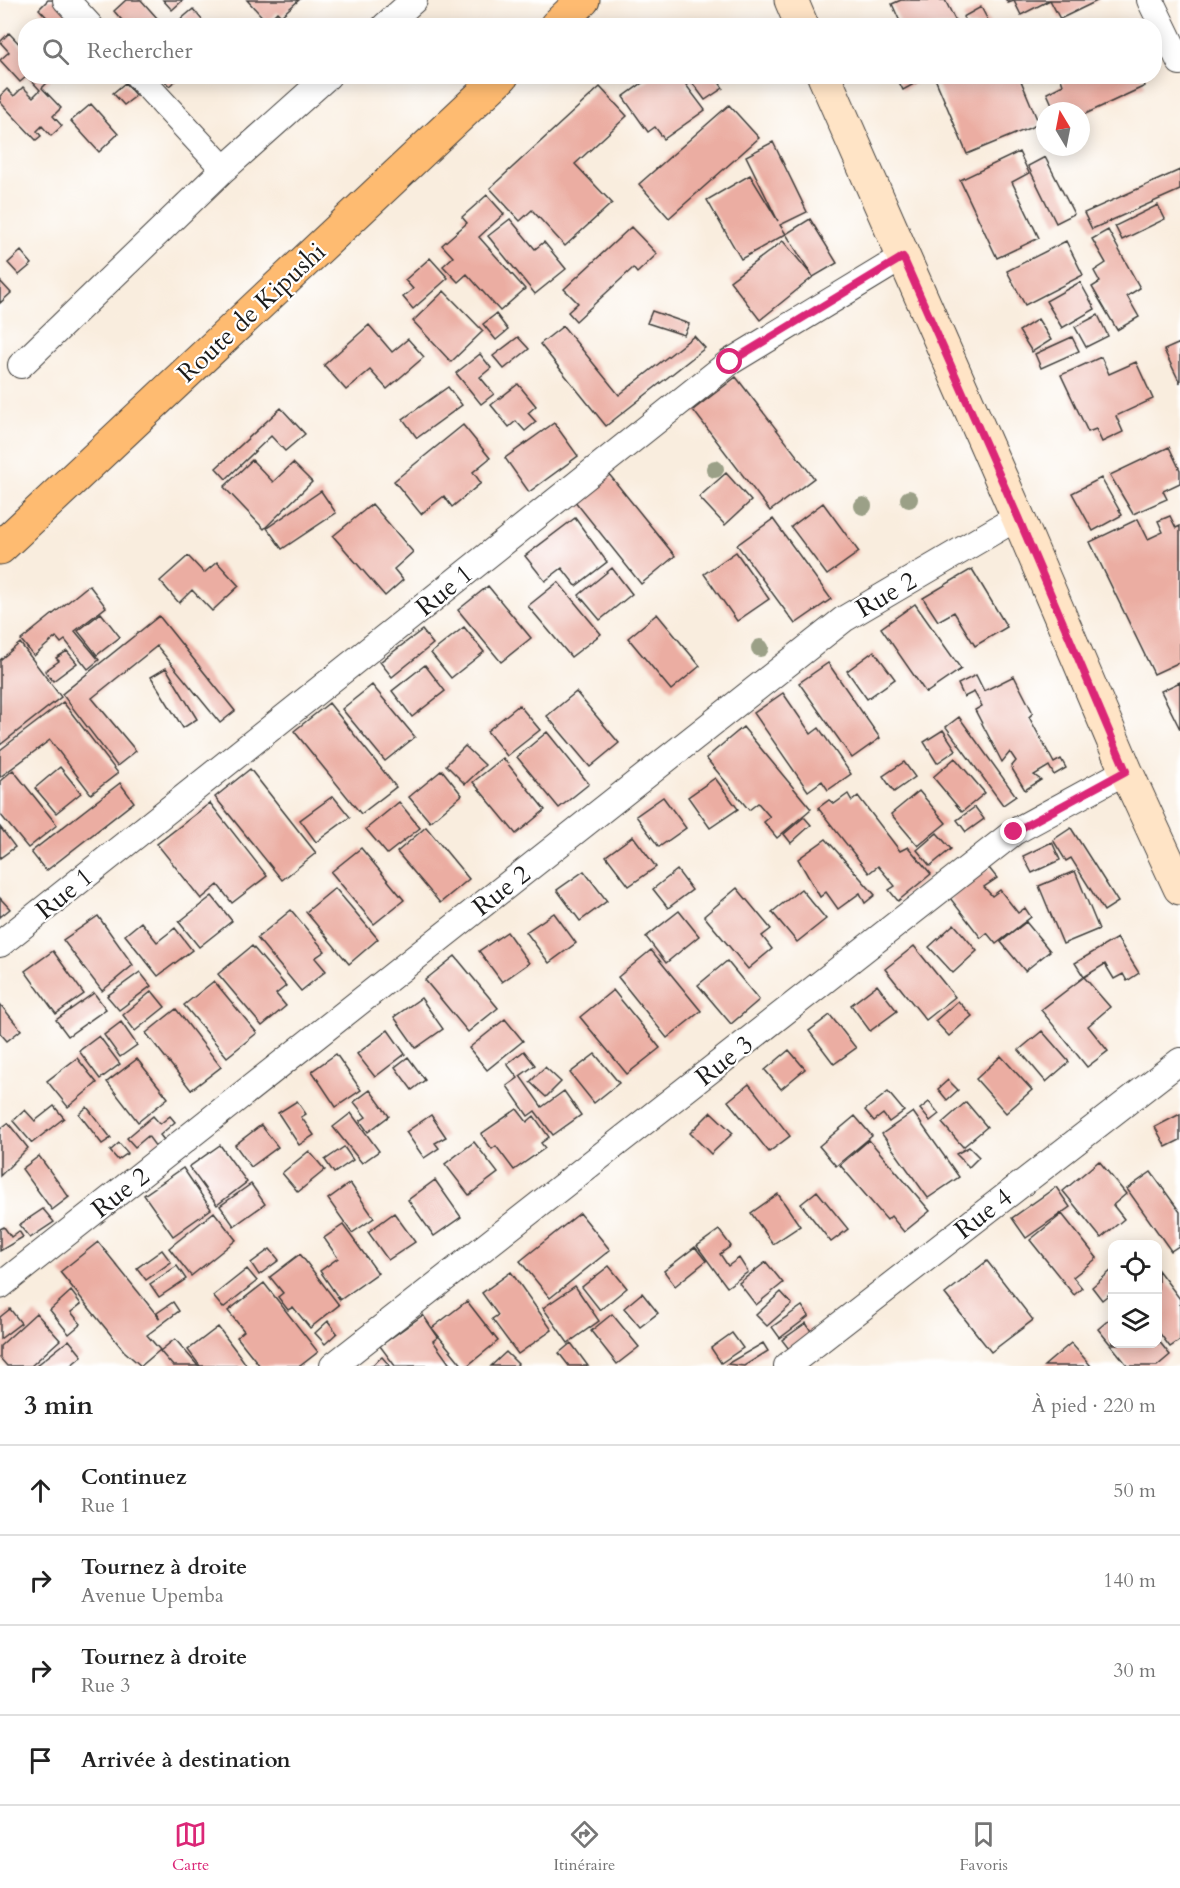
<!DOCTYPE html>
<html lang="fr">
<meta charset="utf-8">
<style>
body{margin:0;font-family:Cardo,serif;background:#f6f6f6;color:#222}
.controls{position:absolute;right:18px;bottom:18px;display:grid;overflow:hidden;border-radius:12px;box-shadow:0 3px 15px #0003}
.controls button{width:54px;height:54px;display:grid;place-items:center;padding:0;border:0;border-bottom:2px solid #e0e0e0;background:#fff;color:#222;font:30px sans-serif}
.compass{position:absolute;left:1036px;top:102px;width:54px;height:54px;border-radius:50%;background:#fff;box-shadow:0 3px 15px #0003;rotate:350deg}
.stop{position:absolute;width:18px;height:18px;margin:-14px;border:4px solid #db2777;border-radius:50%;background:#fff}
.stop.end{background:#db2777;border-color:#fff;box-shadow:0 2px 6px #0008}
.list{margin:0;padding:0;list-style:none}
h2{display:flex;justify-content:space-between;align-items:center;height:78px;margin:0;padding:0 24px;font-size:26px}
h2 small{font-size:20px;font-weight:400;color:#767676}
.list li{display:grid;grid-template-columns:39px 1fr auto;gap:18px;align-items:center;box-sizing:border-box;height:90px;padding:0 24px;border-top:2px solid #e0e0e0}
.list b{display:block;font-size:22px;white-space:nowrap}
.list p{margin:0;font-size:20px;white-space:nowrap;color:#767676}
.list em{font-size:20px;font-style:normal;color:#767676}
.icon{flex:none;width:33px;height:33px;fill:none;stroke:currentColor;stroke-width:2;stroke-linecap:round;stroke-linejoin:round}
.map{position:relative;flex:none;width:1180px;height:1366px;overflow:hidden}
.search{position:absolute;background:#fff;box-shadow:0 3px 15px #0003;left:18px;right:18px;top:18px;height:66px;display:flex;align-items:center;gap:15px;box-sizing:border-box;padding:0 21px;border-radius:24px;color:#767676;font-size:22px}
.sheet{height:438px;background:#fff}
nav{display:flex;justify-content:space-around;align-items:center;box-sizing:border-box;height:84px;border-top:2px solid #e0e0e0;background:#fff;font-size:16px;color:#767676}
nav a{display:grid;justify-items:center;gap:3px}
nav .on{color:#db2777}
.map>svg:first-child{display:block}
.building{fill:#ebada2}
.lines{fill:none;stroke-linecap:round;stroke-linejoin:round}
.street-casing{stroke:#3d3b39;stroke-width:28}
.secondary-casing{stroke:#3d3b39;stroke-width:35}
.highway-casing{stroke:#3d3b39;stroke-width:35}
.street{stroke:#fff;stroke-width:26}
.secondary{stroke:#ffe4c6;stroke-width:33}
.highway{stroke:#febb71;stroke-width:33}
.tree{fill:#9ba087}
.route{stroke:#db2777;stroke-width:8}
.labels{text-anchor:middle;stroke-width:4.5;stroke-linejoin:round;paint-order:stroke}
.street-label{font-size:26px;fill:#1c1c1c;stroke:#fff}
</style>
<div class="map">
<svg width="1180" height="1366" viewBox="0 0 1180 1366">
<rect width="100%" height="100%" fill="#fff"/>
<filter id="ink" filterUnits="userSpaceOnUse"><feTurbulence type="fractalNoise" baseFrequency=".0167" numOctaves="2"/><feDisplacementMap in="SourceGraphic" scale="12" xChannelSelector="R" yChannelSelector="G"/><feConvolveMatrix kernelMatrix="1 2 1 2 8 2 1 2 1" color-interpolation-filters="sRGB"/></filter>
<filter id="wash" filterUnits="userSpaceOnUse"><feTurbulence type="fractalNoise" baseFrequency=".008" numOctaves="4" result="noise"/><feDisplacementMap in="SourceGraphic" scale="24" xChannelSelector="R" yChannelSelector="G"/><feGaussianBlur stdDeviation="1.35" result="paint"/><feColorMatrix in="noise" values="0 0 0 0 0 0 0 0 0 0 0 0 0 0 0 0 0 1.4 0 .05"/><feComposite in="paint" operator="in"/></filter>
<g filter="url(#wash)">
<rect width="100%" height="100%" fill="#f9edde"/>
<g id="blocks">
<!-- building -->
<path class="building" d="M48 0H58L83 26H55L39 9Z
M126 0H141L158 19 151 26H127L114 11Z
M163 0H183L172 10Z
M247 0H299L281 16 277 12 267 22Z
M901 0H945L958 26H902L892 4Z
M1006 0H1099L1060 19 1050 0 1021 15 1014 1 1008 3Z
M981 7 991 26H968L963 17Z
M193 9 207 26H173Z
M9 33 26 51V77L20 82 0 60 9 52 0 42Z
M27 76H49L51 79 42 88 61 108 53 116 62 126 51 136 42 126 37 131 41 136 36 140 0 102V96L7 89 14 96 23 87 33 97 40 90Z
M161 76H181L169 86Z
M652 76H715L723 88 705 100 691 81 686 85 705 110 664 139 655 127 648 132 623 97Z
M896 76H922L923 79 903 90Z
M934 76H1019L1039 124 967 154Z
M1060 76H1141L1145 86 1081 116V111H1055L1047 93 1063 85Z
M125 83 136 96 124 105 113 93Z
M600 87 627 116 575 164 612 203 565 246 532 210 520 221 490 188Z
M91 104 118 134 99 152 71 121Z
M729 105 759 138 669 218 639 184Z
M773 142 807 212 780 225 786 234 741 259 707 200 750 175 778 221 746 156Z
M1019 152 1029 173 1012 182 1039 238 997 258 960 180Z
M1045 157 1074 214 1056 223 1028 166Z
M1180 170V190L1092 229 1084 213Z
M487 195 504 214 479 237 525 289 500 311 467 274 458 282 443 266 453 257 442 245 467 223 462 217Z
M1158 205 1165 219 1122 240 1115 226Z
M510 219 535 249 544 242 566 269 535 294 488 236Z
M810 219 837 263 813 277 760 320 730 281 783 241 813 277 786 234Z
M631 227 657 254 637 273 633 268 576 321 568 312 578 303 564 289Z
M1108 230 1140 288 1127 296 1139 317 1117 330 1092 287 1100 282 1094 271 1106 263 1092 239Z
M1066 241 1083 275 1025 305 1007 271Z
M21 251 32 264 19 275 8 263Z
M430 258 448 278 413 309 403 297 413 289 405 280Z
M0 281 11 293 0 303Z
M1080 282 1095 309 1062 328 1046 301Z
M444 291 483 331 451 362 413 321Z
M652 311 689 324 684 335 647 323Z
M496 314 508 330 496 340 483 324Z
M1098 315 1108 336 1086 347 1075 327Z
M1038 319 1051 340 1032 352 1019 331Z
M369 325 392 352 408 339 424 357 387 389 370 370 346 390 324 365Z
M563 326 619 395 694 336 705 348 606 426 540 344Z
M518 337 529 349 504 369 493 356Z
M1072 337 1079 351 1041 368 1035 354Z
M1180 343V383L1164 350Z
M480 354 491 368 480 377 494 394 481 404 456 373Z
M1101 357 1109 374 1136 362 1153 399 1116 416 1123 432 1102 442 1096 429 1088 432 1061 375Z
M736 377 814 478 770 511 693 410Z
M518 384 536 406 528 413 536 422 525 431 516 421 509 427 491 405Z
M448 387 462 405 417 438 403 419Z
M281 408 305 434 285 451 271 436 226 479 216 468Z
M554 423 578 456 529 492 505 458Z
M463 425 490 458 473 472 481 483 452 507 444 496 421 514 394 481Z
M1169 447 1180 470V483L1163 491 1167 499 1133 514 1110 475Z
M252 460 273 482 293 463 312 482 264 529 224 487Z
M608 473 675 556 641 584 574 500Z
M726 473 751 501 725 525 699 497Z
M1101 478 1122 515 1093 531 1072 493Z
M321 491 336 513 282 549 267 528Z
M823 503 859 552 827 575 791 527Z
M372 504 413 552 394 569 403 580 385 596 333 536Z
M1170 516 1176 528 1180 526V662L1154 674 1090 542 1138 519 1148 539 1163 532 1158 521Z
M575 518 607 562 576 586 562 568 545 581 525 556Z
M773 519 831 599 795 624 737 545Z
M736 552 769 599 737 621 704 574Z
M188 556 204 573 217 562 239 586 212 611 192 590 179 603 160 581Z
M612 568 632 594 600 620 579 595Z
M972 569 1007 627 975 646 954 612 938 621 923 598Z
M558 582 601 634 571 657 528 606Z
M89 585 106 607 75 631 99 660 88 669 65 640 61 643 56 637 34 656 21 640Z
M488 586 531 638 501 662 458 610Z
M915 604 961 669 926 693 881 628Z
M101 613 120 637 97 655 78 631Z
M657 614 700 666 671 690 628 638Z
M159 616 235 711 220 723 157 646 92 698 136 751 117 766 62 694Z
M464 627 484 652 451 678 431 653Z
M422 630 433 644 392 677 380 662Z
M20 643 61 697 0 745V660Z
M67 651 77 663 53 681 45 671 59 661 56 658Z
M874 651 895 679 867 699 847 671Z
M828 663 880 738 852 758 799 683Z
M425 665 445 691 412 717 392 691Z
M166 668 197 719 183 728 151 677Z
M976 675 984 691 1014 676 1033 713 1029 717 1054 763 1061 759 1066 768 1054 775 1049 766 1034 775 1041 780 1025 790 1011 767 1016 761 1010 752 1002 762 975 710 982 706 974 692 964 697 958 684Z
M1180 682V729L1161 691Z
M372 685 415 737 385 761 342 709Z
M576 692 619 743 590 767 547 716Z
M783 693 811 734 819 728 851 774 828 790 822 781 808 791 754 713Z
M63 702 118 773 91 794 50 740 0 777V750Z
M329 703 396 787 361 814 294 731Z
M519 705 540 730 507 756 487 731Z
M959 717 1016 796 1003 805 946 727Z
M743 727 811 809 777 838 764 822 770 817 758 803 749 810 706 758Z
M943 730 956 750 937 763 924 742Z
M547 732 589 784 559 808 517 757Z
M465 746 485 765 465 784 446 765Z
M503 758 545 810 516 834 473 782Z
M955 758 985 793 962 812 933 777Z
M904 762 915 777 894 792 883 776Z
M60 767 81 793 56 813 35 788Z
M250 769 316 853 282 880 215 797Z
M13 770 57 825 28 848 0 814V781Z
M442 770 462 795 430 822 409 797Z
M715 778 738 809 710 828 688 797Z
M120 783 134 802 46 871 31 852Z
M919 791 946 823 918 846 891 814Z
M848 794 852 801 858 796 900 851 908 847 931 874 898 901 889 890 895 886 878 866 869 873 818 808 829 800 834 804Z
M333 796 350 817 316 842 300 820Z
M663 797 686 828 659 847 636 816Z
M399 802 420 828 387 854 366 829Z
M210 803 267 876 232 903 218 885 201 899 157 844Z
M975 807 984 819 966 832 957 820Z
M804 817 811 825 791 843 784 834Z
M0 827 15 847 0 858Z
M426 827 469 879 440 903 397 852Z
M1071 828 1118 902 1104 911 1071 858 1066 861 1053 840Z
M937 833 951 849 930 866 917 850Z
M633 836 656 867 629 886 606 856Z
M826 839 875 895 865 903 860 893 838 909 826 892 820 897 798 859Z
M1052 842 1060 860 1032 873 1023 856Z
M361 848 404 900 374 924 331 872Z
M989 868 997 878 984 887 992 896 1000 890 1018 913 1025 908 1031 917 996 944 987 933 981 938 950 898Z
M677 870 692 890 668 908 653 889Z
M584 871 607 901 580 921 557 890Z
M1075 871 1099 929 1063 944 1039 886Z
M335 888 378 939 349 964 306 912Z
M737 888 771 929 762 936 772 949 748 969 704 916Z
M801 889 826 919 797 942 772 912Z
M212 896 232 921 199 947 179 922Z
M0 898 10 909 0 917Z
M291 910 325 951 315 958 326 971 301 991 257 938Z
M679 911 699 936 666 963 646 937Z
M554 913 576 943 549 963 526 932Z
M98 916 133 965 102 991 63 940Z
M141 922 157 942 175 928 192 950 158 976 125 935Z
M1026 922 1050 951 1025 971 1001 942Z
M954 924 977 951 953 973 929 947Z
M507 932 529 963 502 982 479 951Z
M1117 938 1139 973 1127 981 1123 974 1114 979 1105 964 1084 977 1075 963Z
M252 946 286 986 276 994 286 1006 262 1026 218 974Z
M914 946 955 997 926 1020 885 969Z
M651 950 701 1011 667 1038 618 977Z
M53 951 84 994 56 1014 25 971Z
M455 956 498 1008 468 1032 425 980Z
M727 961 759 1000 731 1024 698 985Z
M140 972 151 986 119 1010 107 996Z
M1084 977 1110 1007 1088 1026 1108 1051 1087 1067 1041 1010Z
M214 981 257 1033 227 1057 184 1005Z
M877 985 897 1011 870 1031 851 1005Z
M613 990 660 1048 627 1074 580 1017Z
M152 991 165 1007 135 1031 123 1015Z
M94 993 106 1009 68 1036 56 1020Z
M421 998 443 1029 416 1048 394 1017Z
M958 1001 972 1016 949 1036 935 1021Z
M0 1004 21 1030 7 1041 0 1033Z
M176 1009 221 1067 191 1090 146 1033Z
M830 1015 856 1048 834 1064 809 1031Z
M505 1019 523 1041 487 1070 469 1048Z
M121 1022 137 1045 120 1057 104 1035Z
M388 1030 405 1054 375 1077 357 1054Z
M1042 1031 1069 1062 1046 1082 1019 1050Z
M99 1036 120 1064 100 1079 79 1051Z
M789 1050 805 1069 781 1089 765 1070Z
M524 1051 535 1065 520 1076 542 1107 564 1091 581 1115 553 1135 535 1111 528 1116 507 1086 518 1078 507 1064Z
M336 1054 361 1090 336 1107 312 1071Z
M595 1054 619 1083 594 1103 570 1073Z
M1001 1056 1032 1090 1006 1113 976 1079Z
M408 1057 425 1080 412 1090 395 1067Z
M77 1058 97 1083 68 1107 47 1081Z
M137 1059 168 1098 138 1122 107 1082Z
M545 1067 561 1082 546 1097 530 1082Z
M948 1080 958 1090 947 1100 938 1089Z
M749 1084 790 1136 769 1152 728 1101Z
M370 1090 389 1116 368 1132 360 1121 366 1117 354 1102Z
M888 1092 904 1111 889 1122 883 1114 874 1121 865 1110Z
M297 1101 306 1114 301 1117 314 1135 299 1145 278 1113Z
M929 1102 939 1114 930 1121 920 1109Z
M966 1102 987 1127 963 1147 942 1123Z
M54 1106 64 1118 32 1143 13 1121 25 1110 35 1121Z
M87 1107 111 1138 102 1144 79 1114Z
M517 1109 527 1122 534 1116 549 1137 541 1143 545 1148 514 1170 496 1146 492 1149 481 1134Z
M711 1112 733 1133 711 1154 690 1133Z
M913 1112 959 1177 928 1198 882 1134Z
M351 1113 379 1151 362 1163 333 1127Z
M1180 1114V1140L1166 1147 1155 1127Z
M431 1115 446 1137 435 1143 439 1148 424 1158 406 1132Z
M153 1116 160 1124 170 1116 175 1122 160 1135 164 1140 156 1147 148 1136 135 1147 127 1138Z
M855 1116 872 1136 836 1166 819 1146Z
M8 1123 28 1148 0 1176V1129Z
M261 1125 278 1147 251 1167 235 1145Z
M869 1140 930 1211 904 1232 891 1216 887 1220 840 1165Z
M474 1142 498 1173 469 1195 445 1164Z
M119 1143 128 1153 118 1160 110 1151Z
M220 1145 247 1182 217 1205 189 1167Z
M344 1147 353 1160 334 1173 325 1160Z
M969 1147 979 1157 969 1167 956 1154Z
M309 1151 325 1170 298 1192 282 1173Z
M39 1156 69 1197 52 1210 22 1169Z
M1099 1161 1126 1194 1113 1205 1124 1219 1101 1238 1063 1191Z
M183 1168 211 1209 173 1236 144 1195Z
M1151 1172 1180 1212V1245L1171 1251 1127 1189Z
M435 1180 461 1217 434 1236 408 1200Z
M350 1183 374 1218 352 1233 328 1199Z
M251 1184 265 1204 234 1226 220 1206Z
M1056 1187 1070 1207 1026 1238 1012 1218Z
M817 1191 848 1229 831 1242 801 1204Z
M778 1194 800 1226 773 1244 751 1213Z
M43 1209 54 1222 30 1238 19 1225Z
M214 1212 236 1240 191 1276 169 1248Z
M394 1213 415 1242 388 1260 368 1232Z
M580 1213 610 1250 550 1298 520 1261Z
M1062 1214 1097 1258 1073 1277 1082 1288 1074 1295 1030 1240Z
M343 1225 378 1273 340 1300 320 1271 338 1258 324 1238Z
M4 1227 11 1237 19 1231 23 1237 0 1251V1229Z
M719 1230 731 1246 720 1254 728 1266 739 1258 748 1272 727 1287 697 1246Z
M98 1242 160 1319 157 1313 173 1302 179 1311 147 1335 160 1350 141 1366 124 1351 60 1272Z
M695 1247 706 1261 675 1286 664 1271Z
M270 1249 279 1260 259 1275 251 1263Z
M162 1250 171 1262 146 1280 137 1268Z
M300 1254 339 1305 310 1328 293 1307 288 1310 278 1297 283 1293 270 1277Z
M987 1261 1033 1320 991 1352 945 1294Z
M766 1262 783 1283 756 1305 739 1283Z
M177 1266 186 1279 159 1297 150 1284Z
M609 1266 627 1288 600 1310 582 1287Z
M247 1269 257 1281 223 1308 213 1296Z
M1112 1270V1292L1102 1300 1092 1287Z
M1158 1270 1180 1299V1340L1170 1347 1158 1331Z
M511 1272 552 1330 518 1354 492 1319 498 1315 482 1293Z
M264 1283 318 1352 300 1366H260L237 1337 244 1331 228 1311Z
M575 1286 599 1321 568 1343 543 1308Z
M71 1291 81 1304 71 1312 81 1324 69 1334 50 1310Z
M781 1292 792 1304 767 1326 756 1315Z
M642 1293 658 1313 640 1327 624 1308Z
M467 1301 498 1341 467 1366H463L432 1328Z
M802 1306 809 1316 780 1338 772 1327Z
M10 1309 21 1323 0 1339V1317Z
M36 1313 60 1340 31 1366H7L0 1358V1346Z
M612 1314 639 1347 617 1364 591 1331Z
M423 1315 438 1337 433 1341 451 1366H395L380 1346Z
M1112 1317 1113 1344H1158V1340L1170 1355 1157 1366H1128L1098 1329Z
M328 1321 337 1333 325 1344 315 1333Z
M806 1323 812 1333 789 1349 782 1340Z
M218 1327 240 1356 247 1366H200L188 1350Z
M732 1333 743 1348 721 1363 711 1348Z
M175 1339 198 1366H173L160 1351Z
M69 1340 82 1356 70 1366H36Z
M571 1343 588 1366H569L559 1353Z
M763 1343 768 1351 744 1366 727 1364Z
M1071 1343 1091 1366H1044Z
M506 1352 518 1364 516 1366H491Z
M382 1357 390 1366H371Z"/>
</g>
</g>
<g filter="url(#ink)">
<use href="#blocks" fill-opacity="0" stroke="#3d3b39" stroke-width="1.5"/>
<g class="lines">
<defs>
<path id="street" d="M66 0 90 26
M1150 0 1180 62
M385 26 414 0
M138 76 224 169
M21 365 224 169 328 76
M0 944 730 362 903 257
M0 1286 844 619 1018 517
M333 1366 1014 832 1126 771
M787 1366 1180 1061"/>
<path id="secondary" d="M791 0 802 26
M824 76 1018 517 1126 771 1180 888"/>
<path id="highway" d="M556 26 583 0
M0 548 502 76"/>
</defs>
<!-- street casing -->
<use href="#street" class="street-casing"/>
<!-- secondary casing -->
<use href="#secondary" class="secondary-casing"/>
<!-- highway casing -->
<use href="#highway" class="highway-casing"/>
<!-- street -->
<use href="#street" class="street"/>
<!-- secondary -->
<use href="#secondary" class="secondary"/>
<!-- highway -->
<use href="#highway" class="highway"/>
</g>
<!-- trees -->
<g class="tree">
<circle cx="715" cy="469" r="9"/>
<circle cx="909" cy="499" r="9"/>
<circle cx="863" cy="506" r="9"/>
<circle cx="760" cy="648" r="9"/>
</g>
</g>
<g class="lines" filter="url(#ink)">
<!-- route -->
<path class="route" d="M730 362 903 257 1018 517 1126 771 1014 832"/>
</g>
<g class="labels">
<!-- street labels -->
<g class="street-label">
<text transform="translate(251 312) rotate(-43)" y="9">Route de Kipushi</text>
<text transform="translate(444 590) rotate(-39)" y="9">Rue 1</text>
<text transform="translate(886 594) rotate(-30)" y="9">Rue 2</text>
<text transform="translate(501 890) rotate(-38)" y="9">Rue 2</text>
<text transform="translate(64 893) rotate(-39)" y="9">Rue 1</text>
<text transform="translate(724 1060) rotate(-38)" y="9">Rue 3</text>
<text transform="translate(120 1192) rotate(-38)" y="9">Rue 2</text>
<text transform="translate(983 1213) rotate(-38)" y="9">Rue 4</text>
</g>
</g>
</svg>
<div class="controls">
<button><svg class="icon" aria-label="locate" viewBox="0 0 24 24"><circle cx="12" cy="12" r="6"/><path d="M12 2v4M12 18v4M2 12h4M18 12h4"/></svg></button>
<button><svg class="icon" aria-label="layers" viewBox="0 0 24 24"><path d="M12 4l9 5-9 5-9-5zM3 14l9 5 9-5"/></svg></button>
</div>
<svg class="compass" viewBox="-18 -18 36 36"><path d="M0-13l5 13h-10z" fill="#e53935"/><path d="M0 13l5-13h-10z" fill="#767676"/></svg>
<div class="stop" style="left:730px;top:362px"></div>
<div class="stop end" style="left:1014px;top:832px"></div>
<div class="search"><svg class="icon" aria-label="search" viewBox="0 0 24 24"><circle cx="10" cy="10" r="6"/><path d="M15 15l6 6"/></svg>Rechercher</div>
</div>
<section class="sheet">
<h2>3 min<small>À pied · 220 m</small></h2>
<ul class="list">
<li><svg class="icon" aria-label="ahead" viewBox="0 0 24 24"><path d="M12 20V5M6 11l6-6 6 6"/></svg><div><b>Continuez</b><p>Rue 1</p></div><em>50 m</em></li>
<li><svg class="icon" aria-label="right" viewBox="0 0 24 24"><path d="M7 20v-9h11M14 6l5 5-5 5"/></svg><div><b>Tournez à droite</b><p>Avenue Upemba</p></div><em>140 m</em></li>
<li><svg class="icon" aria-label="right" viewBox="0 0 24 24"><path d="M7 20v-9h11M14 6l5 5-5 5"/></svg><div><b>Tournez à droite</b><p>Rue 3</p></div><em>30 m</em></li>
<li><svg class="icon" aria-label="arrive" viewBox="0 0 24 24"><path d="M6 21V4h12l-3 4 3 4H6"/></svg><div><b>Arrivée à destination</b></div></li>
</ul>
</section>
<nav>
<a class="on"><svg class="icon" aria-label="map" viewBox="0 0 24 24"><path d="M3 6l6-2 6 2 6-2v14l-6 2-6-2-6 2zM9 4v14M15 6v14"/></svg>Carte</a>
<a><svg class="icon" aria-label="directions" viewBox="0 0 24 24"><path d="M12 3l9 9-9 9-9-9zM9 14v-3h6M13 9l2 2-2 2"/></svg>Itinéraire</a>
<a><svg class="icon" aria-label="saved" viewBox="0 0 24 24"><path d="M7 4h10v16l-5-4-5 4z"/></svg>Favoris</a>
</nav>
